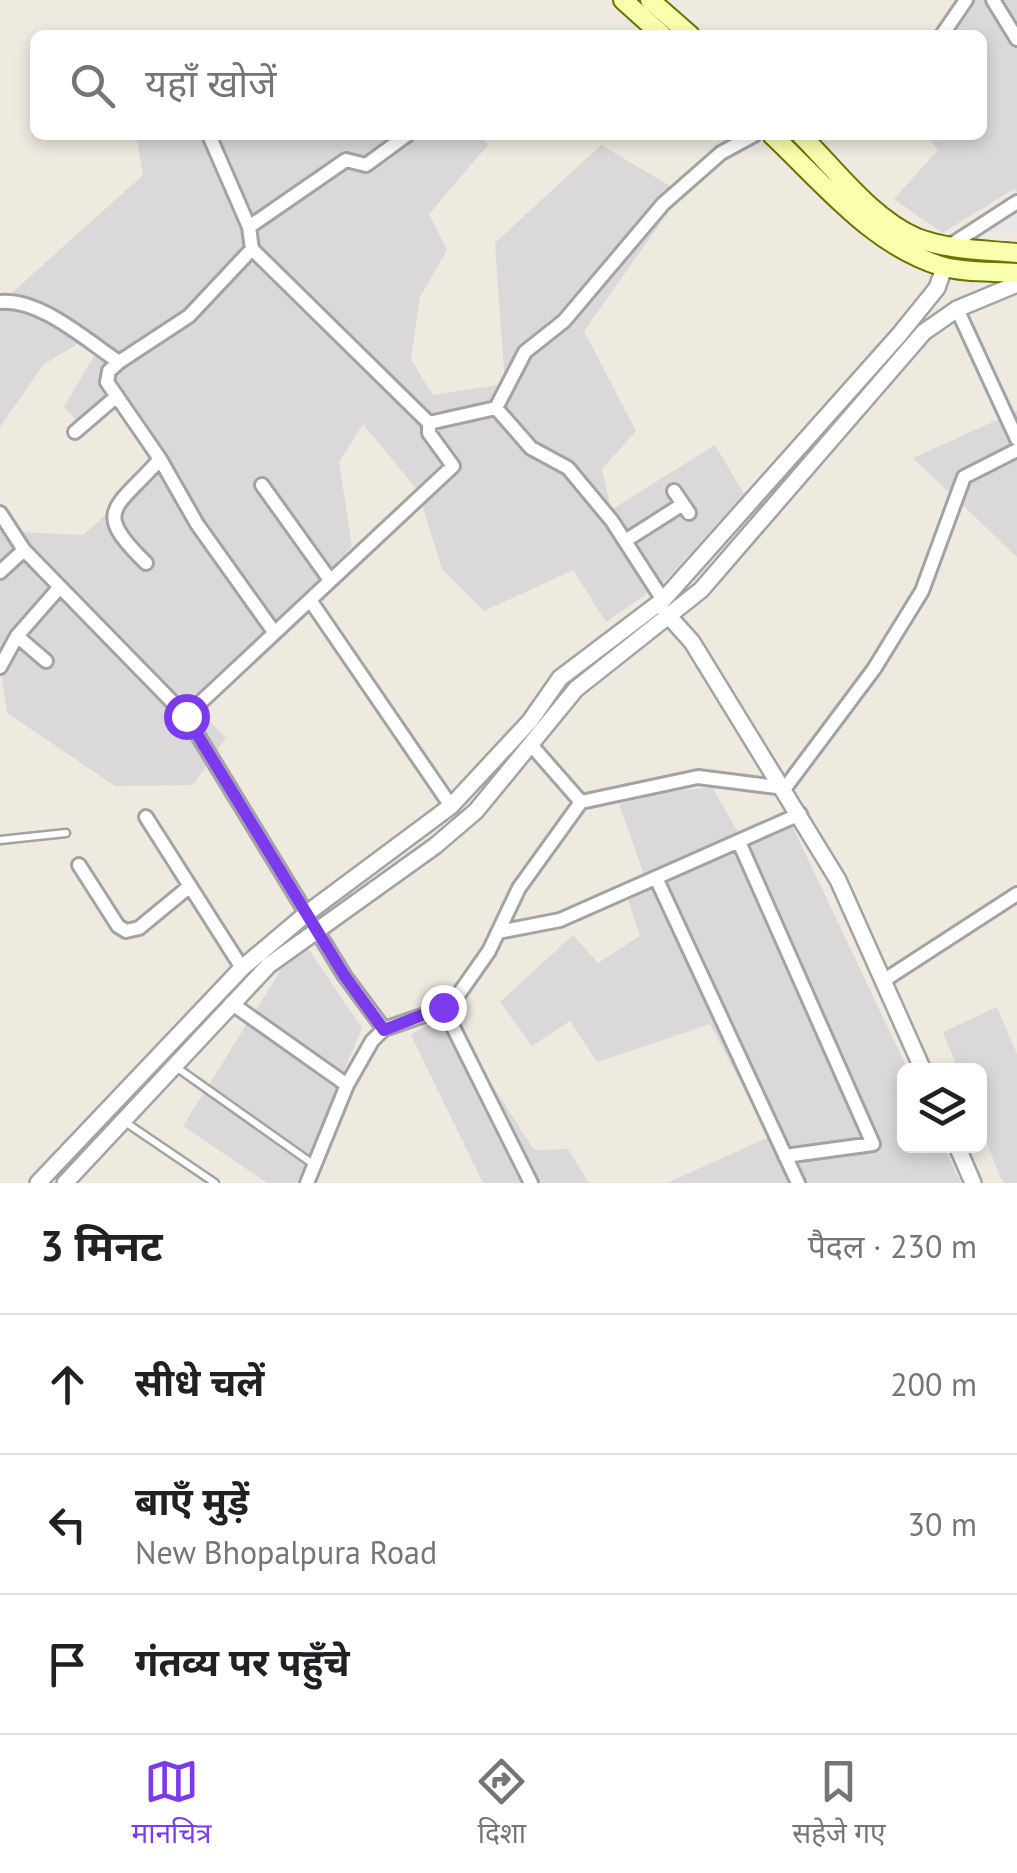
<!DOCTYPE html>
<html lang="hi">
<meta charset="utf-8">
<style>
body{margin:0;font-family:"PT Sans","Noto Sans Devanagari",sans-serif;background:#f2f2f2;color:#202124}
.controls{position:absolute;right:30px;bottom:30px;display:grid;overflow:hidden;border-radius:15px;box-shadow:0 5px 15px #0003}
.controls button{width:90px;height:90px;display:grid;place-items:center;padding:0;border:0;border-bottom:2px solid #e0e0e0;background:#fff;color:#202124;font:50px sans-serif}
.stop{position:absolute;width:30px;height:30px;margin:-22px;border:8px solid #7c3aed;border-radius:50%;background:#fff}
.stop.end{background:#7c3aed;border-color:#fff;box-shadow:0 2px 10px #0008}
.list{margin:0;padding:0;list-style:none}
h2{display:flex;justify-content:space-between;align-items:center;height:130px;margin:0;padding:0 40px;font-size:42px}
h2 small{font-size:32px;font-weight:400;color:#757577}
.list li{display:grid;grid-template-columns:65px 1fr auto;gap:30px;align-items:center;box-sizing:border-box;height:140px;padding:0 40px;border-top:2px solid #e0e0e0}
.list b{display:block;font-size:38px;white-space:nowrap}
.list p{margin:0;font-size:32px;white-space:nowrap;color:#757577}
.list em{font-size:32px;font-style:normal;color:#757577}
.icon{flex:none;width:55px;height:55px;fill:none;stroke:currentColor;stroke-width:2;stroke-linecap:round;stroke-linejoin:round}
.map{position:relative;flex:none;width:1017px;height:1183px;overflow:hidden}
.search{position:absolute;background:#fff;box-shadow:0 5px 15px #0003;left:30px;right:30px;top:30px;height:110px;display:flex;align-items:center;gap:25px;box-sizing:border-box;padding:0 35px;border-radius:15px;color:#757577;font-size:38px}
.sheet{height:550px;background:#fff}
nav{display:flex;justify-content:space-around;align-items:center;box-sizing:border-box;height:140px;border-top:2px solid #e0e0e0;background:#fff;font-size:28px;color:#757577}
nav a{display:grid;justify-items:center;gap:5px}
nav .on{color:#7c3aed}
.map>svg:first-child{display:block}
.residential{fill:#dad8d8}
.parking{fill:#e8e8e8}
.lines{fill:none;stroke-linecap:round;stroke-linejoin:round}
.service-casing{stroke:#a3a3a3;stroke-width:11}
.minor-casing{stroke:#a3a3a3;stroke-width:18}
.tertiary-casing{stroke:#a3a3a3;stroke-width:20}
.secondary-casing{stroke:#687500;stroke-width:22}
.service{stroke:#fff;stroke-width:6}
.minor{stroke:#fff;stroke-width:12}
.tertiary{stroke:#fff;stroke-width:15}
.secondary{stroke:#faffad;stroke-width:18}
.route{stroke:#7c3aed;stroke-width:12}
</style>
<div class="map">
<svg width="1017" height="1183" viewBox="0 0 1017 1183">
<rect width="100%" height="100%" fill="#eeeae0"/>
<!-- residential -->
<path class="residential" d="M972 0H1017V192L1014 189 942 233 894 199 938 150 926 135H982V35H946Z
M136 135H479L488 145 429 214 447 250 420 297 411 360 433 395 505 384 495 243 601 145 682 193 584 331 636 431 602 469 611 510 715 445 744 494 665 581 606 622 573 570 484 611 442 569 418 491 363 424 339 462 352 546 304 601 194 705 226 738 193 785 115 786 7 713 0 666V531L83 535 154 472 120 399 83 428 64 407 95 354 82 341 43 365 0 427V295L5 299 143 175Z
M1017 411V557L913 458Z
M712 787 739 834 787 815 908 1070 904 1146H943L961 1183H667L769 1137 710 1024 597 1062 570 1021 532 1046 500 1002 573 935 598 963 640 936 625 891 645 877 619 804 667 792Z
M301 938 362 1028 297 1183H267L183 1126Z
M997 1007 1017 1054V1183H1005L1000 1177 980 1125V1070H958L943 1032Z
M446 1013 534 1150 568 1149 589 1183H483L411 1035Z"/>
<!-- parking -->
<path class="parking" d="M1017 209V234L982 231Z"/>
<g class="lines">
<defs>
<path id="service" d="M0 840 66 833
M176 1067 313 1164
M125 1122 215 1183"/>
<path id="minor" d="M993 0 1017 39
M942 35 966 0
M209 135 249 227 252 249 429 423 496 408 531 448 568 468 612 521 663 600
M249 227 346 160 366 165 407 135
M949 246 1017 202
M0 302C40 298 87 341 119 362L189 316 252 249
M957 309 1017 439
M119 362 109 371 107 382 160 459 197 524 274 632
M496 408 525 352 564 321 663 204 721 153 754 135
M75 432 117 396
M262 485 330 580
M674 491 689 513
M0 513 24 550 186 716 344 975 384 1029
M625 541 683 504
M146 563C90 509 117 509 160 459
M0 572 24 550
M310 600 451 806
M17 636 46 661
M0 667 17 636 59 588
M186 716 453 466 429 433V423
M532 746 581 802
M146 817 242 968
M739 842 873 1144 785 1156
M79 865 118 926 126 931 139 928 190 886
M657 880 798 1183
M498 932 560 920 800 814
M883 981 1017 894
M231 1003 347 1085
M443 1007 531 1183
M307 1183 347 1085 372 1041 384 1029 439 1010 456 998 489 951 519 888 581 802 698 777 785 788 874 669 922 591 964 477 1017 450"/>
<path id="tertiary" d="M666 613 692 642 838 880 923 1070
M957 1146 973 1183
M38 1183 242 968 306 914 451 806 530 721 560 678 663 600 899 335 937 288 944 268
M65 1183 269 965 435 846 476 811 576 689 701 590 924 332 957 309 1017 284"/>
<path id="secondary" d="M623 0 662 35
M650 0 690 35
M772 135C823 183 872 245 941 266 964 273 993 271 1017 273
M801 135C835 169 872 219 917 238 948 250 985 250 1017 253"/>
</defs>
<!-- service casing -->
<use href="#service" class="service-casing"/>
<!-- minor casing -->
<use href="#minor" class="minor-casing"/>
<!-- tertiary casing -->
<use href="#tertiary" class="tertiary-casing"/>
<!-- secondary casing -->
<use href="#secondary" class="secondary-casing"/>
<!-- service -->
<use href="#service" class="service"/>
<!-- minor -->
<use href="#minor" class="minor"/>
<!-- tertiary -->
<use href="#tertiary" class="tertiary"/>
<!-- secondary -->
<use href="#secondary" class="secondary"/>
</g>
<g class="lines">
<!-- route -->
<path class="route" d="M186 716 344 975 384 1030 443 1007"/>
</g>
</svg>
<div class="controls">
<button><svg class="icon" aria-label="layers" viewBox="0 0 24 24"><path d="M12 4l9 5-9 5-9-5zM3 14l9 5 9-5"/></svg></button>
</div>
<div class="stop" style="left:186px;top:716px"></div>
<div class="stop end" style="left:443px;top:1007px"></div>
<div class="search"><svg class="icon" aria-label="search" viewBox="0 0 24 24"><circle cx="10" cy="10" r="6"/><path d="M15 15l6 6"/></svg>यहाँ खोजें</div>
</div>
<section class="sheet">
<h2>3 मिनट<small>पैदल · 230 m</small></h2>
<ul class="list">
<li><svg class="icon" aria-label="ahead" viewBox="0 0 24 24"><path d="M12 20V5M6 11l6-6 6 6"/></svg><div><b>सीधे चलें</b></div><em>200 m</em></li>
<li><svg class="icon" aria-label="left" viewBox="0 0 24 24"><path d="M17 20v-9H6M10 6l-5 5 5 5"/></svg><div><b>बाएँ मुड़ें</b><p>New Bhopalpura Road</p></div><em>30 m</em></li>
<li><svg class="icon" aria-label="arrive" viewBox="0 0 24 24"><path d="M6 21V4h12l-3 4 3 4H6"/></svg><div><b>गंतव्य पर पहुँचे</b></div></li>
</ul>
</section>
<nav>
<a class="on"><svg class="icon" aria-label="map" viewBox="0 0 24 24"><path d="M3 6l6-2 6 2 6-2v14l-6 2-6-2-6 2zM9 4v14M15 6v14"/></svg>मानचित्र</a>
<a><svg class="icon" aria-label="directions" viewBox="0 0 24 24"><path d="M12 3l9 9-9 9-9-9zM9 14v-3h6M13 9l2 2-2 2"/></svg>दिशा</a>
<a><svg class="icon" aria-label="saved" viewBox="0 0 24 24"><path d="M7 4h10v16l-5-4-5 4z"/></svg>सहेजे गए</a>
</nav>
